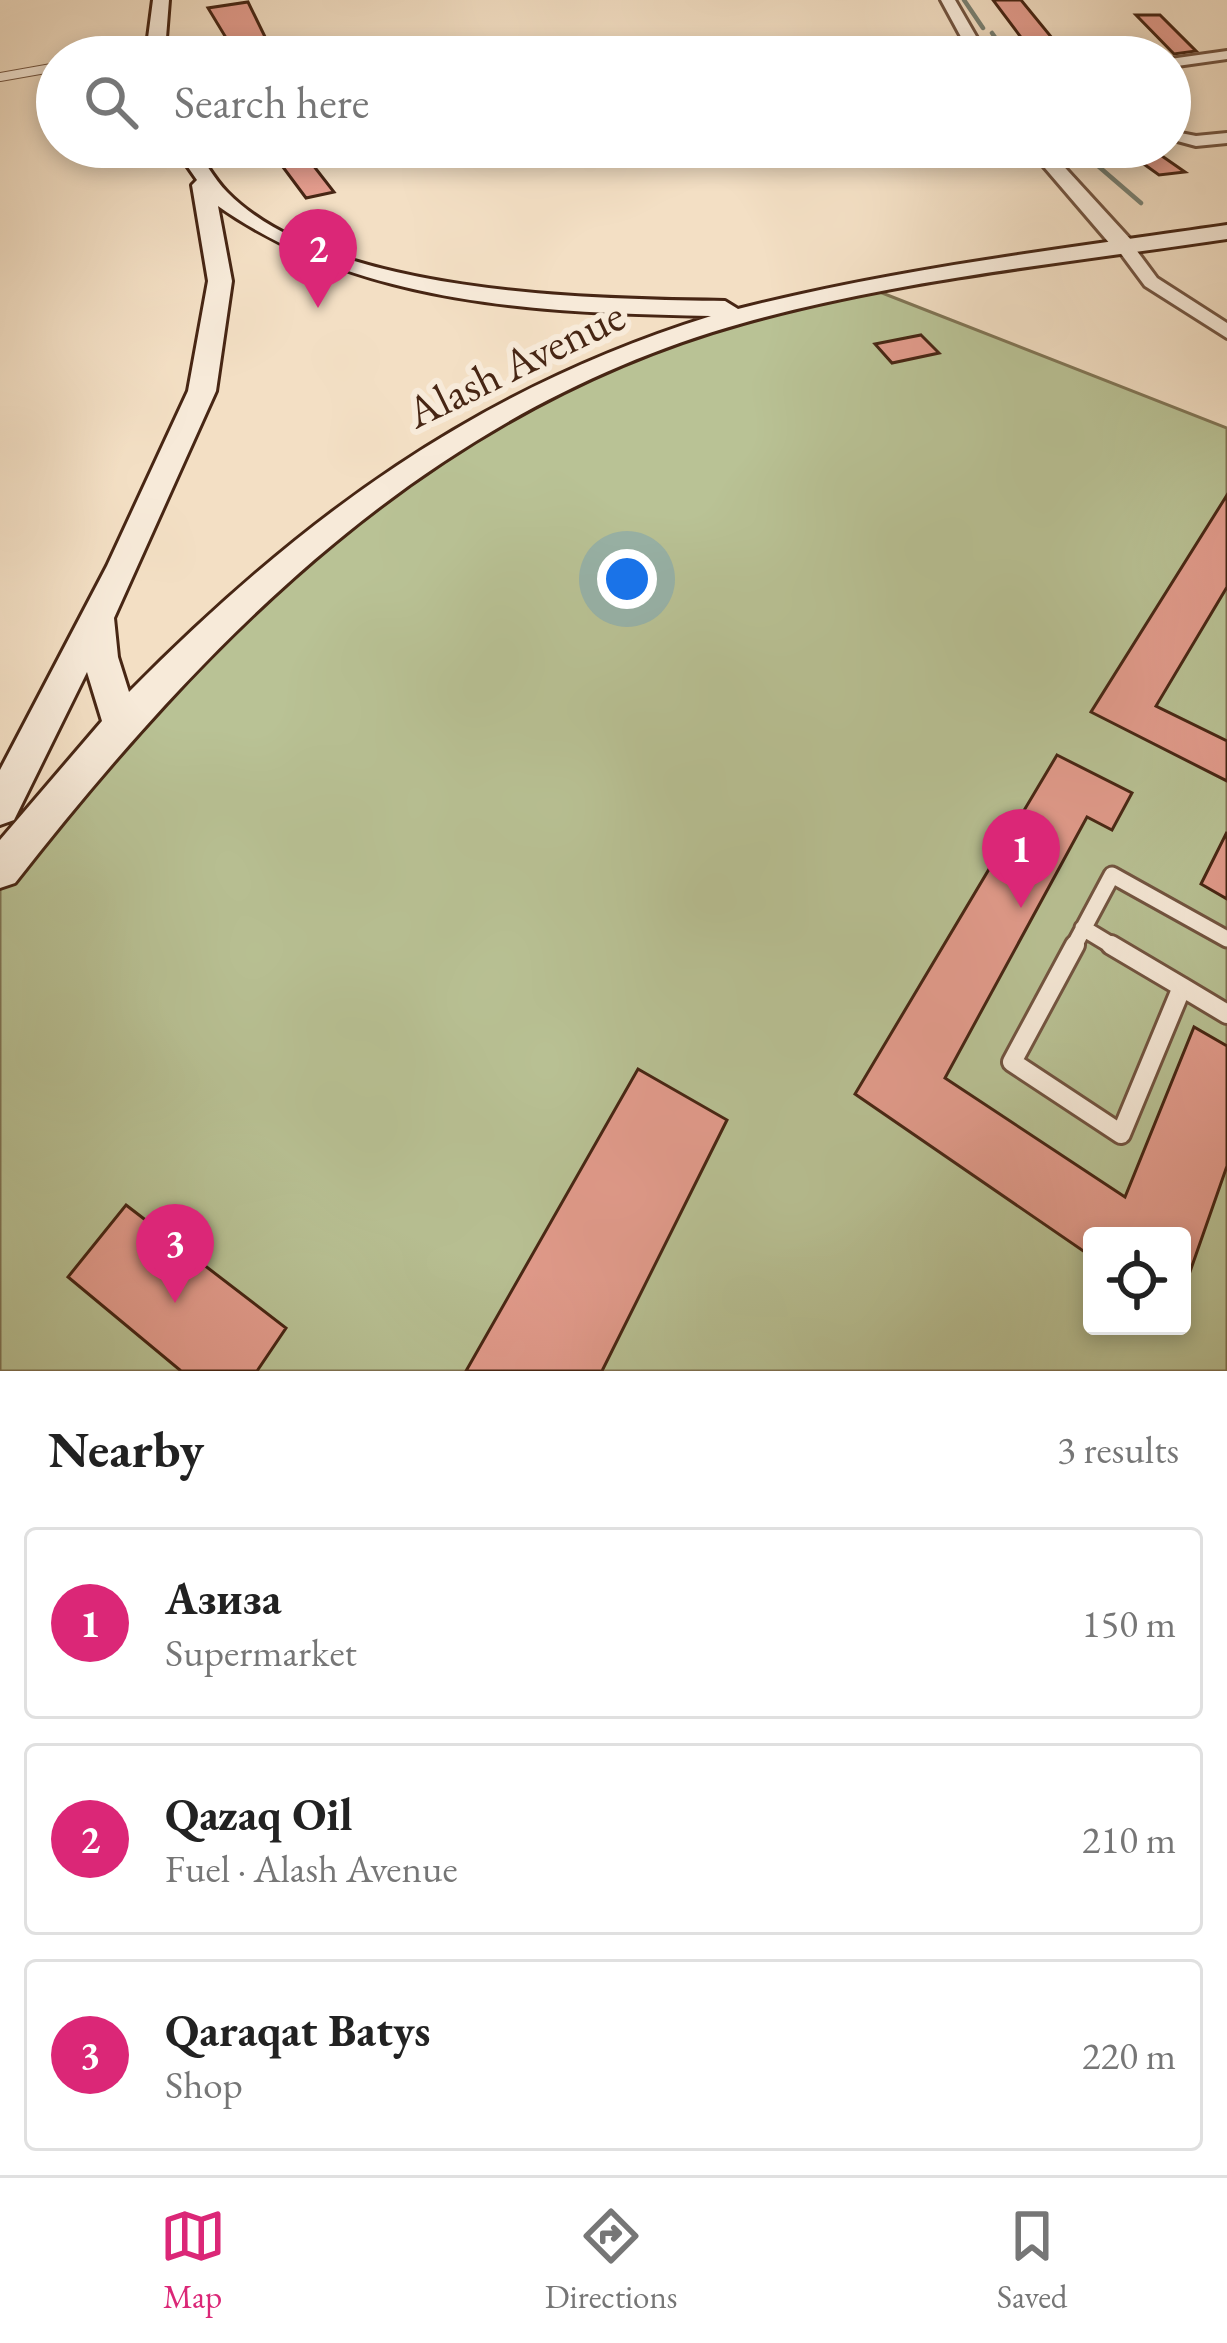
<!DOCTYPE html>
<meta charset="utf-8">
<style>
body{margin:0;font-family:"EB Garamond",serif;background:#f2f2f2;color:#222}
.controls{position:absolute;right:36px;bottom:36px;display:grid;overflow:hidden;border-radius:12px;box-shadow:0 6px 18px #0003}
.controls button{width:108px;height:108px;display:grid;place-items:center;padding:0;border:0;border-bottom:3px solid #e0e0e0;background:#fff;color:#222;font:60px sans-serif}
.you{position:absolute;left:627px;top:579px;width:42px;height:42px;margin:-30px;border:9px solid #fff;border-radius:50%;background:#1a73e8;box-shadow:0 0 0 18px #1a73e833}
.badge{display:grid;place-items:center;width:78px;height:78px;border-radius:50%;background:#db2777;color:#fff;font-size:39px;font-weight:700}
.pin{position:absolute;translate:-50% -99px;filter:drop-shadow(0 3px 6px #0008)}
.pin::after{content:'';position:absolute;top:63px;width:42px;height:36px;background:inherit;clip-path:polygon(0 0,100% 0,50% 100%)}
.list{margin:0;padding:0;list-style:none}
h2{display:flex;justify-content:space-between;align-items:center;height:156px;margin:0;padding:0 48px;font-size:51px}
h2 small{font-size:39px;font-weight:400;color:#767676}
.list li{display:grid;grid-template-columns:78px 1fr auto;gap:36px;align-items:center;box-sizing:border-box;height:192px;margin:0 24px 24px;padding:0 24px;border:3px solid #e0e0e0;border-radius:12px}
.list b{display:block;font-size:45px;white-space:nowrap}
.list p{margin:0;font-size:39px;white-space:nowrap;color:#767676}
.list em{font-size:39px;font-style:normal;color:#767676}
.icon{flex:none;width:66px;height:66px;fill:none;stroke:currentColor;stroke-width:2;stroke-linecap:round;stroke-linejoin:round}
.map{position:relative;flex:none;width:1227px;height:1371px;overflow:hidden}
.search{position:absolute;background:#fff;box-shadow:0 6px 18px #0003;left:36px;right:36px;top:36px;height:132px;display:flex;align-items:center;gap:30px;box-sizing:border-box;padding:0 42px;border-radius:66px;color:#767676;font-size:45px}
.sheet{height:804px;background:#fff}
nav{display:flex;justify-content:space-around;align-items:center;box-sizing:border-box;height:168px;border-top:3px solid #e0e0e0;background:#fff;font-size:33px;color:#767676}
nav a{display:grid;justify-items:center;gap:6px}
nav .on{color:#db2777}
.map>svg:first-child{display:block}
.green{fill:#b9c295;stroke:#807454;stroke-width:3;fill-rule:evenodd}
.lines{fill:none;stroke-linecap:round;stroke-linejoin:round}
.stream{stroke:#798173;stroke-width:4.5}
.building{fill:#e39c8d;stroke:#472614;stroke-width:3}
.service-far2-casing{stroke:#725440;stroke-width:10}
.service-far1-casing{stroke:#725440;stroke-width:21}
.service-casing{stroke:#725440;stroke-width:24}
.minor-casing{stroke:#725440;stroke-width:6}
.tertiary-casing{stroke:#725440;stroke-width:6}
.secondary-casing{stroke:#472614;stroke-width:6}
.service-far2{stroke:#f7ead9;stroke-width:8}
.service-far1{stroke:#f7ead9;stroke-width:15}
.service{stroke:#f7ead9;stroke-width:18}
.minor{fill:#f7ead9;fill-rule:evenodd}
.tertiary{fill:#f7ead9;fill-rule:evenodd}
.secondary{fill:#f7ead9;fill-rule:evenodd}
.labels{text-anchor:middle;stroke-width:12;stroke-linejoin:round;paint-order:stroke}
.street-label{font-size:45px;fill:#472614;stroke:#f7ead9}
</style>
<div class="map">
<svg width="1227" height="1371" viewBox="0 0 1227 1371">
<rect width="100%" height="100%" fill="#f3dfc4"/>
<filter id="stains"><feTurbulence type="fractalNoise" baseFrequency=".00167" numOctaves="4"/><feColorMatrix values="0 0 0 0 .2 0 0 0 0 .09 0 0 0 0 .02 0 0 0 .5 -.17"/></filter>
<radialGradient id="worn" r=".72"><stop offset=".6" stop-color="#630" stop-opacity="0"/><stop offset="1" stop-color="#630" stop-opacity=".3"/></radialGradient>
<!-- green -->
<path class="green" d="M872 289 1227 428V1371H0V870L80 766 410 465 667 339ZM1092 1236H1182V1326H1092Z"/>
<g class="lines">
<!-- stream -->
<path class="stream" d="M964 0 983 28
M992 33 1009 57
M1076 147 1141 203"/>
</g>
<!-- building -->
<path class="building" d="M993 0H1021L1066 55 1035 56Z
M248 2 270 47 234 51 208 8Z
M1136 15H1160L1196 51 1174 54Z
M268 147H299L334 192 306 198Z
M1120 147H1149L1185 172 1159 175Z
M921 335 939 353 892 363 875 344Z
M1227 495V587L1156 706 1227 741V781L1091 712Z
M1057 755 1132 793 1112 830 1087 817 945 1078 1125 1197 1194 1027 1227 1046V1166L1185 1286 1182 1236H1092V1257L855 1094Z
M1227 832V899L1201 884Z
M638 1069 727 1120 602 1371H466Z
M126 1205 286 1328 257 1371H181L68 1277Z"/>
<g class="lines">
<defs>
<path id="service-far2" d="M116 57 222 43
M0 77 57 67
M185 150 205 147"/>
<path id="service-far1" d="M1083 928 1116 948
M1073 948 1112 875 1227 939"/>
<path id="service" d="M1075 945 1012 1062 1121 1134 1182 987 1227 1014
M1111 945 1182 987"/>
<path id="minor" d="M1227 51V59L1170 67V59Z
M1170 131 1196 136 1227 133V143L1196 146 1170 139Z
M1119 243H1131L1157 278 1227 323V338L1145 286 1116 247Z"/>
<path id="tertiary" d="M941 0H955L988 57H972Z
M1027 147H1046L1133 242V252H1117Z"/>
<path id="secondary" d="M153 0H169L166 38 171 57H153L148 38Z
M174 147H194C205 161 214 179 227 192 328 295 588 299 725 301L738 309C899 268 1063 249 1227 225V239C1065 263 901 279 743 323 431 410 209 635 15 883L0 888V840L102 721 87 672 14 820 0 825V770L107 566 188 391 208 281 192 185 197 180ZM218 206C360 306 543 313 711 316 476 389 301 518 129 692L118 657 114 618 216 391 232 281Z"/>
</defs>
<!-- service-far2 casing -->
<use href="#service-far2" class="service-far2-casing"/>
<!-- service-far1 casing -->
<use href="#service-far1" class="service-far1-casing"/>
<!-- service casing -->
<use href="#service" class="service-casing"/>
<!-- minor casing -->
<use href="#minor" class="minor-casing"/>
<!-- tertiary casing -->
<use href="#tertiary" class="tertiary-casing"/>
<!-- secondary casing -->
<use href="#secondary" class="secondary-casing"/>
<!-- service-far2 -->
<use href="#service-far2" class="service-far2"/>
<!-- service-far1 -->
<use href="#service-far1" class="service-far1"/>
<!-- service -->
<use href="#service" class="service"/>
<!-- minor -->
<use href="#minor" class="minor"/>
<!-- tertiary -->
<use href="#tertiary" class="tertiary"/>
<!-- secondary -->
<use href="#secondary" class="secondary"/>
</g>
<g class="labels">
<!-- street labels -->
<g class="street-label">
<text transform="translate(515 363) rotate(-26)" y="16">Alash Avenue</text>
</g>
</g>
<rect width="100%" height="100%" filter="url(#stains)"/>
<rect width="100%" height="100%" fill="url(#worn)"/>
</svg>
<div class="controls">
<button><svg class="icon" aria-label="locate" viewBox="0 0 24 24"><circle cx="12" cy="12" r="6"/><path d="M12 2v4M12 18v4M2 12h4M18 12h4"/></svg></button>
</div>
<div class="you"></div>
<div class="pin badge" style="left:1021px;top:908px">1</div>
<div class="pin badge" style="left:318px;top:308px">2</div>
<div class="pin badge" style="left:175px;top:1303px">3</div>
<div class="search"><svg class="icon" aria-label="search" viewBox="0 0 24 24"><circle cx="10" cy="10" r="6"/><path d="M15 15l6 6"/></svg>Search here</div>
</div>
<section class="sheet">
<h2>Nearby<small>3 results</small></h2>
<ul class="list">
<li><span class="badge">1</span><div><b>Азиза</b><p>Supermarket</p></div><em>150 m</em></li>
<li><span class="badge">2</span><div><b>Qazaq Oil</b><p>Fuel · Alash Avenue</p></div><em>210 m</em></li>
<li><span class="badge">3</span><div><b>Qaraqat Batys</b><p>Shop</p></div><em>220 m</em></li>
</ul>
</section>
<nav>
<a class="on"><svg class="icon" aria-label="map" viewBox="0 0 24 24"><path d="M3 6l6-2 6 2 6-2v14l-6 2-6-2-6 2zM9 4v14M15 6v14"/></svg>Map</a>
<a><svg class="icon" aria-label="directions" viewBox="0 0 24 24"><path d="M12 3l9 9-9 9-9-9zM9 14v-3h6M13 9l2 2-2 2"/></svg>Directions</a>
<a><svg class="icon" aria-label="saved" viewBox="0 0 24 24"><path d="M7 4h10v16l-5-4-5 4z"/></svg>Saved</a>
</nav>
